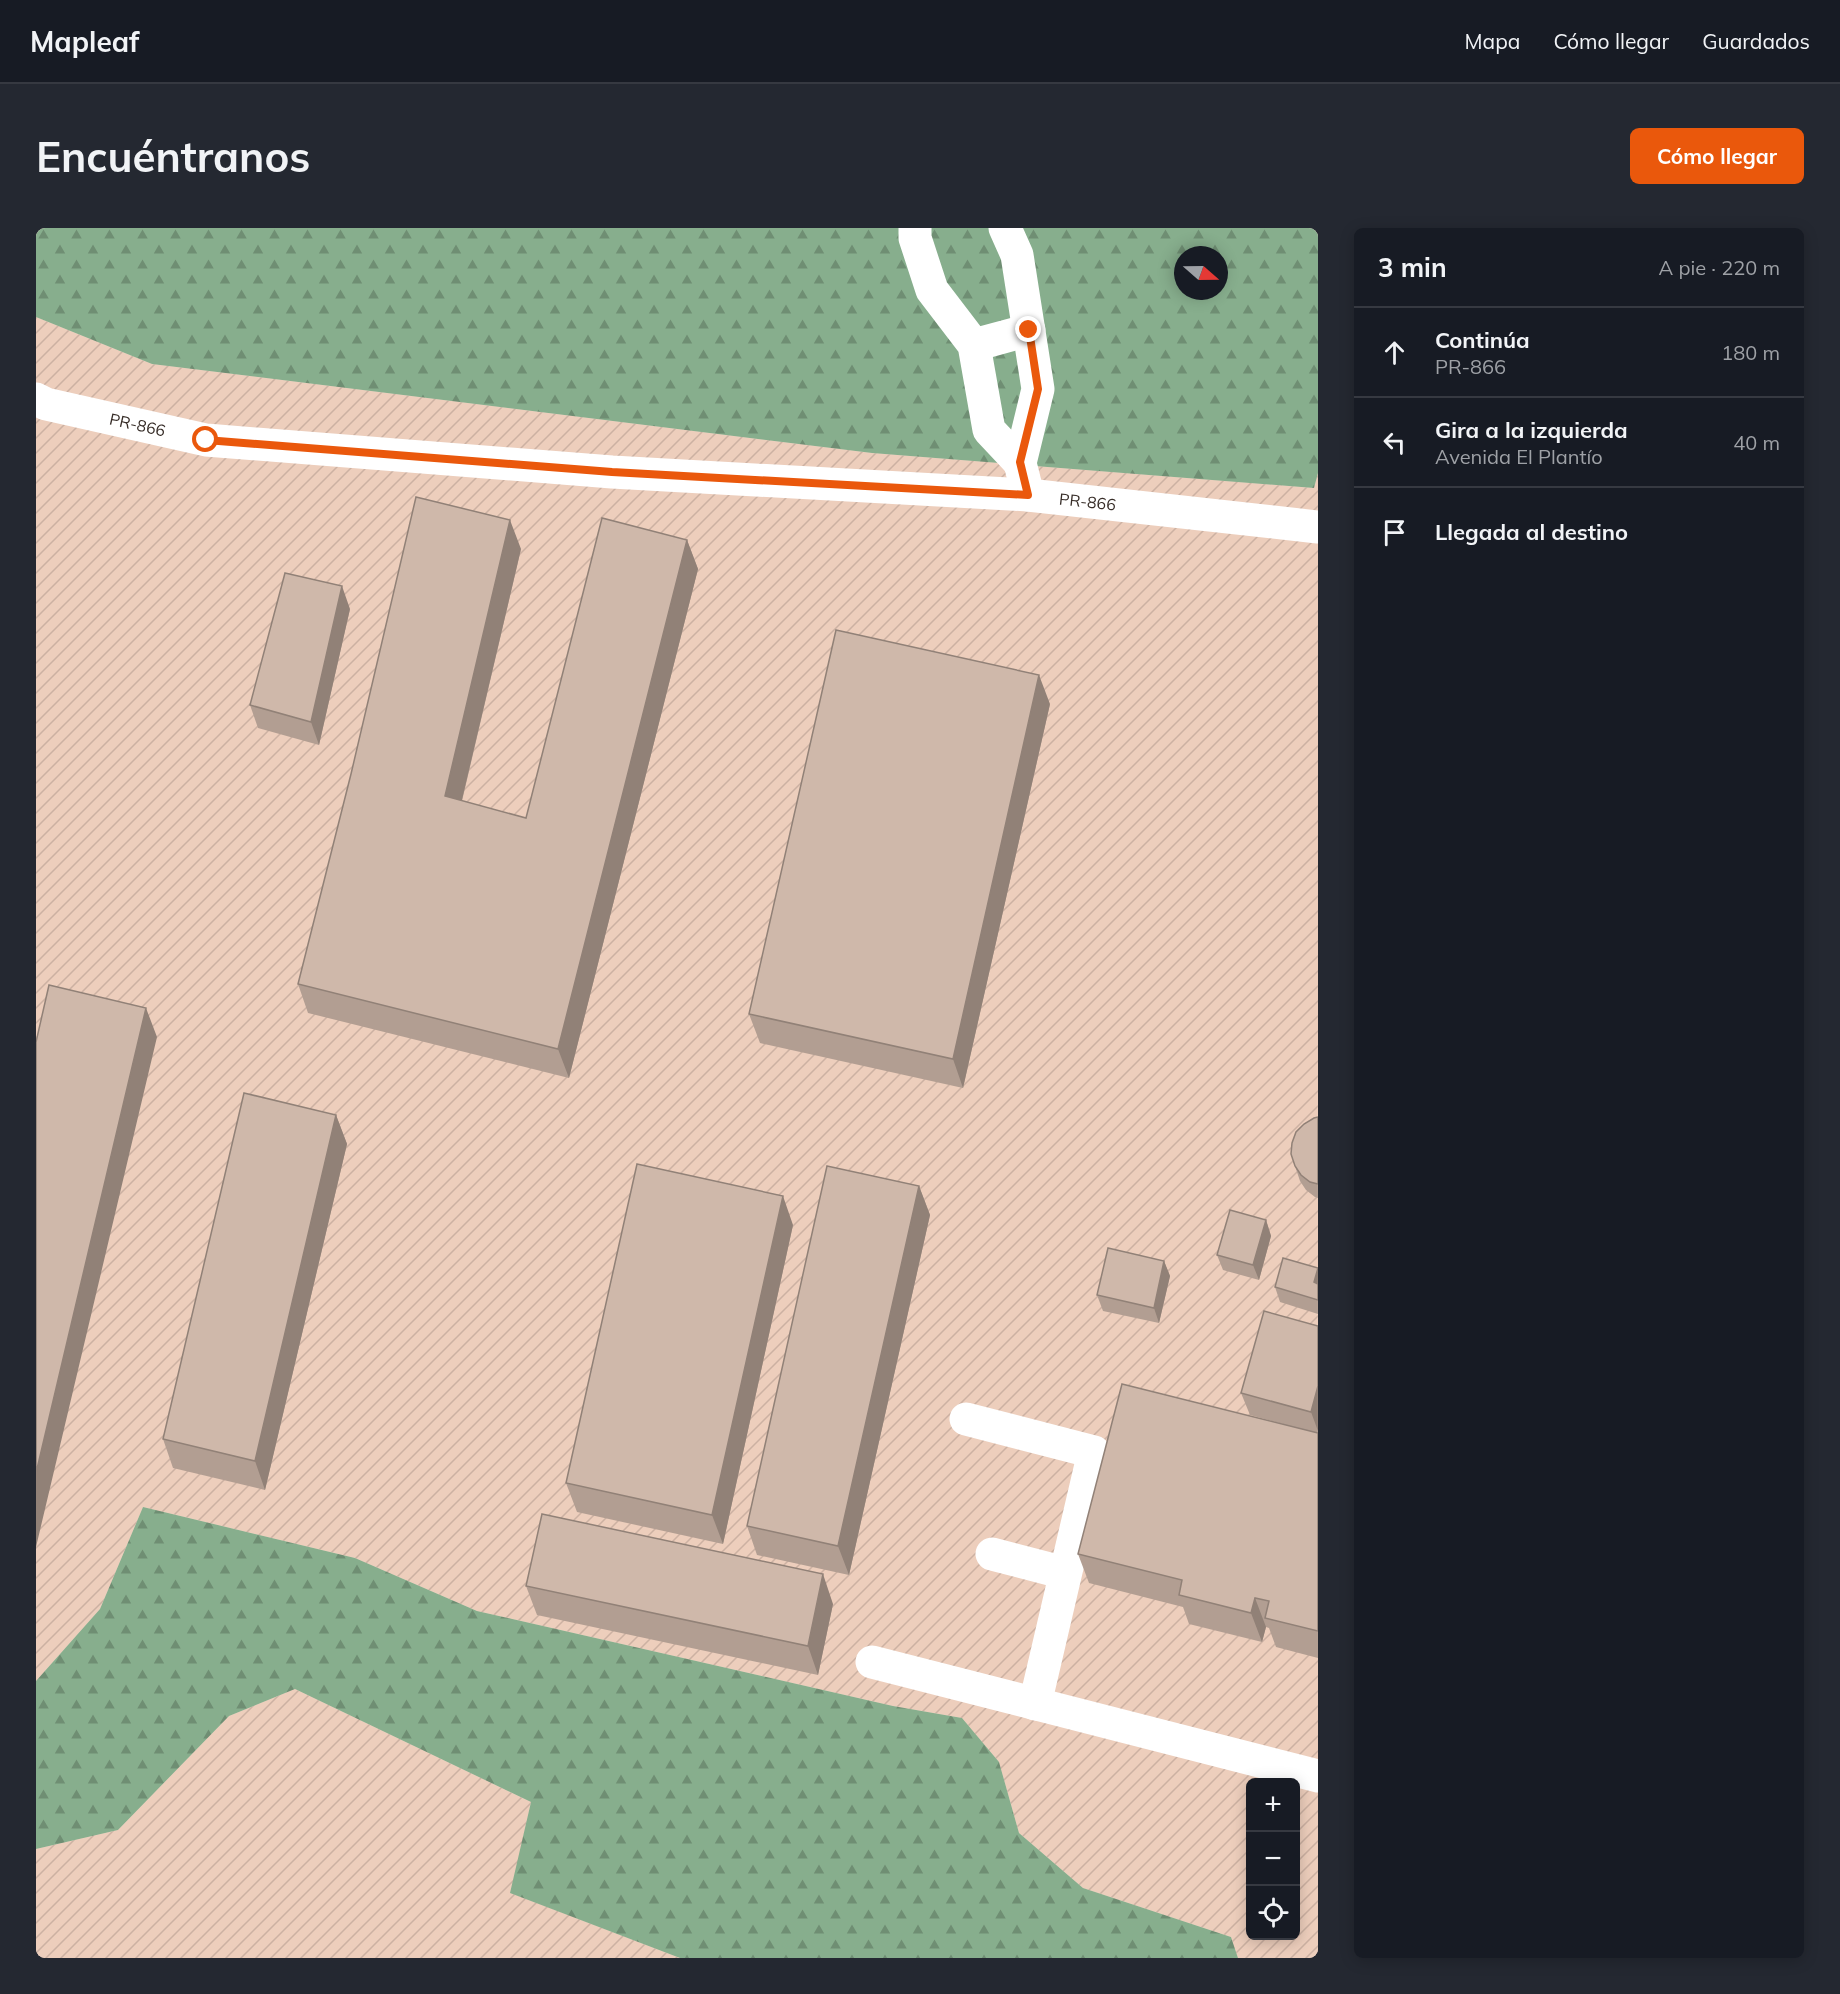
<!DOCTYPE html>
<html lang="es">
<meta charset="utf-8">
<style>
body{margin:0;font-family:Mulish,sans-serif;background:#242831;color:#f1f3f6}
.controls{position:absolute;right:18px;bottom:18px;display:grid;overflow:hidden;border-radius:9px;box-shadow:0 3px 15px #0003}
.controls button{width:54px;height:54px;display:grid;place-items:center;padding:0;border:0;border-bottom:2px solid #363941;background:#171b24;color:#f1f3f6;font:30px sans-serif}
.compass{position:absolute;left:1138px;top:18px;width:54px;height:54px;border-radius:50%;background:#171b24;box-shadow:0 3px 15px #0003;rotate:110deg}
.stop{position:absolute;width:18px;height:18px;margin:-14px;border:4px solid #ea580c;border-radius:50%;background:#fff}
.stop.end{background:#ea580c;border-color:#fff;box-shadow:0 2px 6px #0008}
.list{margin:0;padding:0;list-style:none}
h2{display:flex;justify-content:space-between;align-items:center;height:78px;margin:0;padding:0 24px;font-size:26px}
h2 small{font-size:20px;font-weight:400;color:#9ea1a6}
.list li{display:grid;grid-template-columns:39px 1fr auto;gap:18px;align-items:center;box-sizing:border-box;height:90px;padding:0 24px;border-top:2px solid #363941}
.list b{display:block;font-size:22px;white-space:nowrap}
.list p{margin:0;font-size:20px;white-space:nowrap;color:#9ea1a6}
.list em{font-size:20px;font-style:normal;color:#9ea1a6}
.icon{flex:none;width:33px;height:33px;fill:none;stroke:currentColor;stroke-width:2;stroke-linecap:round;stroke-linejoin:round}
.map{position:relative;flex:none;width:1282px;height:1730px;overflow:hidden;border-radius:9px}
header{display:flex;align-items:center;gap:36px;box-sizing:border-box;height:84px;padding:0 30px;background:#171b24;border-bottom:2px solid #363941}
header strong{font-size:28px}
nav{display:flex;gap:33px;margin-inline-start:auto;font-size:21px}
.intro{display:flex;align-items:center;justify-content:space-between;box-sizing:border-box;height:144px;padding:0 36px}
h1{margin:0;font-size:42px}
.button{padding:15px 27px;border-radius:9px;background:#ea580c;color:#fff;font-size:21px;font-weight:700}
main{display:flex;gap:36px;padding:0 36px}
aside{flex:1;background:#171b24;border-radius:9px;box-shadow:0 3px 15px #0003}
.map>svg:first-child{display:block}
.industrial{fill:url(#industrial-furrows);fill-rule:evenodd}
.forest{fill:url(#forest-firs);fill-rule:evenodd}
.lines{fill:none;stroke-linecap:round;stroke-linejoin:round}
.minor{stroke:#fff;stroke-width:33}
.wall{fill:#b29e92}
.shaded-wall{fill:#918177}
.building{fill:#cfb8aa;stroke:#918177;stroke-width:1.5}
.route{stroke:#ea580c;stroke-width:8}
.labels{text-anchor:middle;stroke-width:5;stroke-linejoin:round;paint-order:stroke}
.street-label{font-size:16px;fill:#372d28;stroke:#fdeade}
</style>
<header>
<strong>Mapleaf</strong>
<nav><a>Mapa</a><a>Cómo llegar</a><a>Guardados</a></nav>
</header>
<div class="intro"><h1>Encuéntranos</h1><a class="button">Cómo llegar</a></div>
<main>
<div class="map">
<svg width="1282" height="1730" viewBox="0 0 1282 1730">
<defs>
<pattern id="industrial-furrows" width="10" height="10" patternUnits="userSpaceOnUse" patternTransform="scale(1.5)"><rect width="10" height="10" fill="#edcebc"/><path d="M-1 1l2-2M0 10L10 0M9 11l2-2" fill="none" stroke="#ccb1a2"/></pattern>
<pattern id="forest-firs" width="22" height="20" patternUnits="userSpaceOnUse" patternTransform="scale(1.5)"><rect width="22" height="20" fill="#87ae8d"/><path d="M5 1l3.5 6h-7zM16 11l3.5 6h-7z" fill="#6f8e73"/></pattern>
</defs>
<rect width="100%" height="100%" fill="#f4dbcd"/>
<!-- industrial -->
<path class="industrial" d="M0 89 116 136 836 225 1278 260 1282 245V1730H1202L1195 1709 1047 1660 983 1605 963 1534 926 1490 857 1478 441 1383 319 1330 107 1279 64 1381 0 1453ZM1214 1554H1260V1708H1214Z
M259 1461 495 1574 475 1665 644 1730H0V1621L82 1602 193 1488Z"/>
<!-- forest -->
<path class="forest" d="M0 0H1282V245L1278 260 836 225 116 136 0 89ZM1147 27H1183V63H1147Z
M107 1279 319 1330 441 1383 857 1478 926 1490 963 1534 983 1605 1047 1660 1195 1709 1202 1730H644L474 1665 495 1574 259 1461 193 1488 82 1602 0 1621V1453L64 1381Z"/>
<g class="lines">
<!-- minor -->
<g class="minor">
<path d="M879 0V10L896 62 938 117 953 202 984 235"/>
<path d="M969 0 981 27 1002 161 984 235 992 267"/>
<path d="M938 117 993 102"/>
<path id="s1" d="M0 171 10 176 170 212 576 244 992 267 1282 299"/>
<path d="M930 1191 1058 1224 999 1476"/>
<path d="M956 1326 1029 1345"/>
<path d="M836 1434 1282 1548"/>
</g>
</g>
<!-- wall -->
<path class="wall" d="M651 312 662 341 533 850 272 785 262 756 485 321 426 573 490 590Z
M314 381 283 517 222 500 214 477Z
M1014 476 927 860 724 815 713 786Z
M300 887 311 916 229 1262 137 1240 127 1211Z
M1282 889V970L1279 969 1270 962 1264 953 1259 938Z
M883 958 894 987 813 1347 721 1327 711 1298Z
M1230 992 1235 1008 1223 1052 1187 1042 1181 1027Z
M757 997 687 1316 541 1284 530 1255Z
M1128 1033 1134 1048 1123 1095 1067 1083 1061 1067Z
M1282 1040V1086L1244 1074 1239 1059Z
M1282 1098V1430L1240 1419 1233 1400 1230 1399 1226 1414 1153 1396 1147 1379 1053 1355 1042 1326 1247 1196 1214 1187 1205 1165Z
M490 1358 797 1376 782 1447 501 1387Z"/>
<!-- shaded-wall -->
<path class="shaded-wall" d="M474 292 485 321 420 597 409 568Z
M651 312 662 341 533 850 522 821Z
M306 358 314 381 283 517 275 494Z
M1003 447 1014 476 927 860 917 831Z
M110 780 121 809 0 1319V1245Z
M300 887 311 916 229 1262 219 1233Z
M883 958 894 987 813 1347 802 1318Z
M747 968 757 997 687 1316 676 1287Z
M1230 992 1235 1008 1223 1052 1217 1037Z
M1128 1033 1134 1048 1123 1095 1118 1080Z
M1282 1041V1065L1278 1054Z
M1282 1158V1203L1275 1184Z
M787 1346 797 1376 782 1447 772 1418Z
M1219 1370 1230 1399 1226 1414 1215 1385Z"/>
<!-- building -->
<path class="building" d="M380 269 474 292 409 568 490 590 566 290 651 312 522 821 262 756 315 546Z
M249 345 306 358 275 494 214 477Z
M800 402 1003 447 917 831 713 786Z
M13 757 110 780 0 1245V814Z
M208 865 300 887 219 1233 127 1211Z
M1282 889V956L1274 954 1265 947 1259 938 1255 926 1256 915 1260 904 1268 896 1278 890Z
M601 936 747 968 676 1287 530 1255Z
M791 938 883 958 802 1318 711 1298Z
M1194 982 1230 992 1217 1037 1181 1027Z
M1072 1020 1128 1033 1118 1080 1061 1067Z
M1247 1030 1282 1040 1278 1054 1282 1056V1072L1239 1059Z
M1228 1083 1282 1098V1158L1275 1184 1205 1165Z
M1086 1156 1282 1205V1403L1229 1390 1233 1373 1219 1370 1215 1385 1143 1367 1146 1352 1042 1326Z
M506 1286 787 1346 772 1418 490 1358Z"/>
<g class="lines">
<!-- route -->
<path class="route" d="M170 212 576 244 992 267 984 234 1002 161 993 102"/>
</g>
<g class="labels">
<!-- street labels -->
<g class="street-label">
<text dy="6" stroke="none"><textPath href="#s1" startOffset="105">PR-866</textPath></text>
<text dy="6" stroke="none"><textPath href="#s1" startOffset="1059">PR-866</textPath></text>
</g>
</g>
</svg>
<div class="controls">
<button>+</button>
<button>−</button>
<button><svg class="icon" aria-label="locate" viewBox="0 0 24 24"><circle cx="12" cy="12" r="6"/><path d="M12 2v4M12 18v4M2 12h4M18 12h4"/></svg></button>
</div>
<svg class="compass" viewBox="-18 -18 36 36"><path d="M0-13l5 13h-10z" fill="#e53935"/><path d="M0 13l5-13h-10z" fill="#9ea1a6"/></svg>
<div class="stop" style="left:170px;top:212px"></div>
<div class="stop end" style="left:993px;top:102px"></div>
</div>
<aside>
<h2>3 min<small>A pie · 220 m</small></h2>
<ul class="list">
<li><svg class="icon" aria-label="ahead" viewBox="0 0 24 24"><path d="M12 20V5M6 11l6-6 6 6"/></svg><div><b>Continúa</b><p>PR-866</p></div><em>180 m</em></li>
<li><svg class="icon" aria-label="left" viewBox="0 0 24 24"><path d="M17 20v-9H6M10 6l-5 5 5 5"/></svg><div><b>Gira a la izquierda</b><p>Avenida El Plantío</p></div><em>40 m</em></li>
<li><svg class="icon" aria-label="arrive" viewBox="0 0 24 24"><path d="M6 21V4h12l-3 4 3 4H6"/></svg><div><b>Llegada al destino</b></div></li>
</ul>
</aside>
</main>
